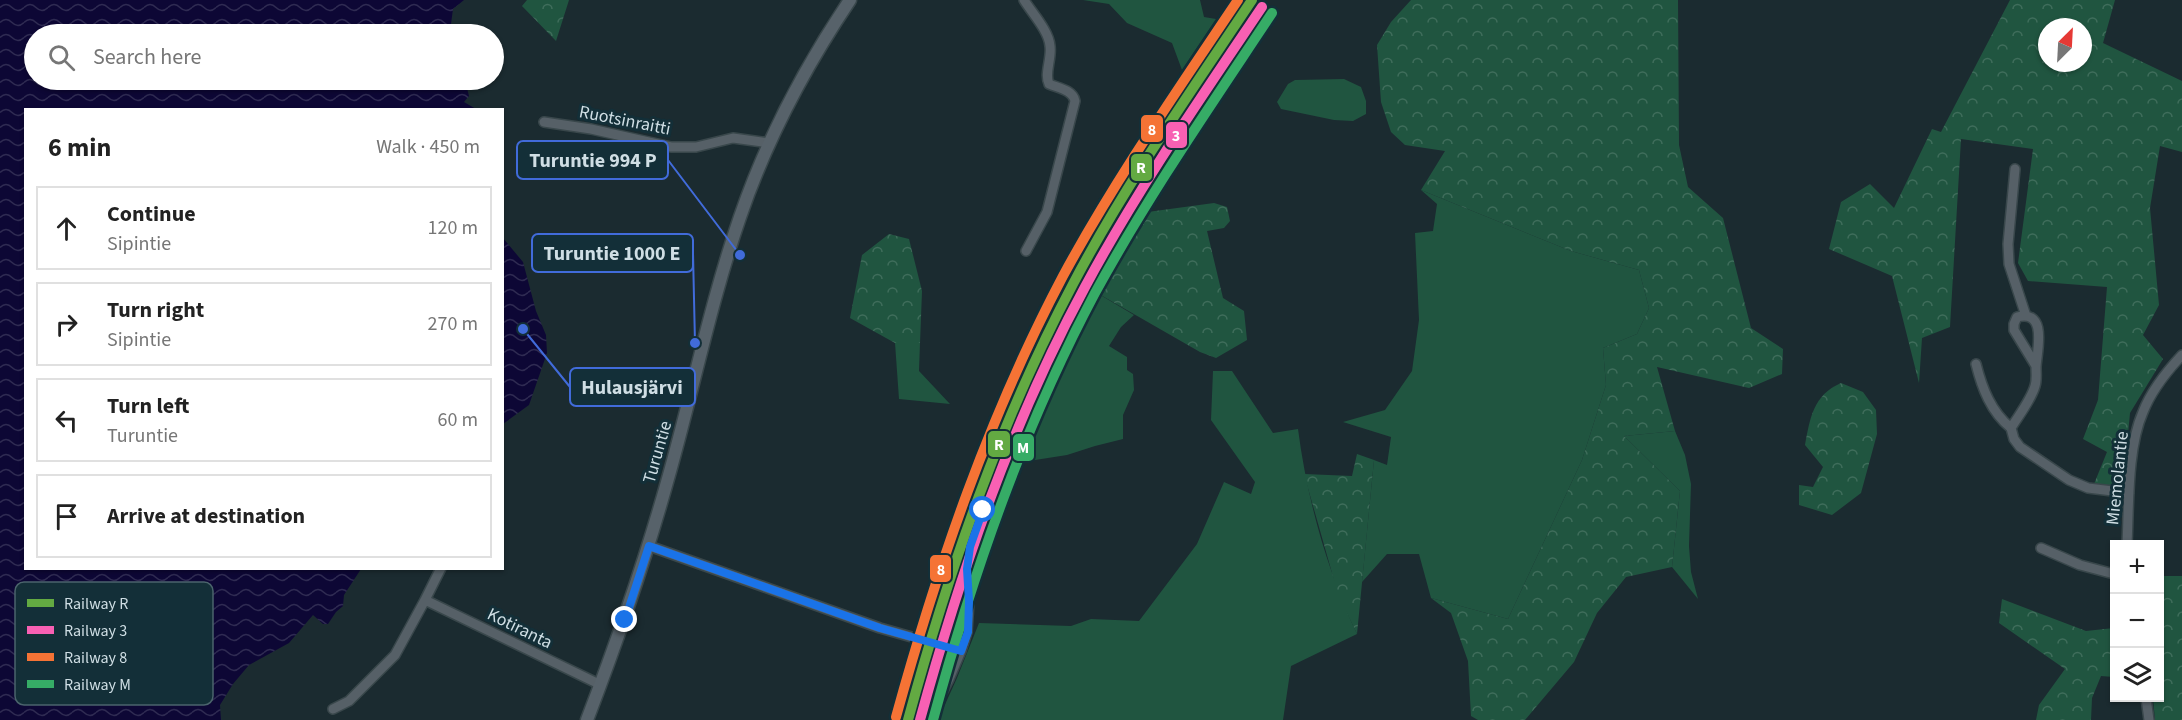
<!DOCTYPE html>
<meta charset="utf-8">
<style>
body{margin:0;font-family:"Source Sans 3",sans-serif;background:#f6f6f6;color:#222}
.controls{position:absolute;right:18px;bottom:18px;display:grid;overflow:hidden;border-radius:0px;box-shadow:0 2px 4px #0004}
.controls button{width:54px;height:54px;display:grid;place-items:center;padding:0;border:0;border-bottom:2px solid #e0e0e0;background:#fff;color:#222;font:30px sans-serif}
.compass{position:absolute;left:2038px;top:18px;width:54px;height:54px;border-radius:50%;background:#fff;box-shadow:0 2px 4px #0004;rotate:24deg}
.stop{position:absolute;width:18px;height:18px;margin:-14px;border:4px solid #1a73e8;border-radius:50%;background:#fff}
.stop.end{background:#1a73e8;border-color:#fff;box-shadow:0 2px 6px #0008}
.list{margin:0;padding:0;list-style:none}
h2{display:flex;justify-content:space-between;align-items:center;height:78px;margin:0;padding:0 24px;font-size:26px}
h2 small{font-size:20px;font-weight:400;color:#767676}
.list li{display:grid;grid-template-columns:39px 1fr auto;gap:18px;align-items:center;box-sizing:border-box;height:84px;margin:0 12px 12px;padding:0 12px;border:2px solid #e0e0e0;border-radius:0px}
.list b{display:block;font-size:22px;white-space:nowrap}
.list p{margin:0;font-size:20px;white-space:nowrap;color:#767676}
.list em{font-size:20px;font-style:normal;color:#767676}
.icon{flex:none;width:33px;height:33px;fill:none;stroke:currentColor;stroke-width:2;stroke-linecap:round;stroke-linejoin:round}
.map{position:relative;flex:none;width:2182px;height:720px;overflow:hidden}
.search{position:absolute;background:#fff;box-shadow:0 2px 4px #0004;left:24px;top:24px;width:480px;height:66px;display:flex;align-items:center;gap:15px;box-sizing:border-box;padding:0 21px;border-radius:33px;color:#767676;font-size:22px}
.panel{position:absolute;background:#fff;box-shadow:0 2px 4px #0004;left:24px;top:108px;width:480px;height:462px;border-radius:0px}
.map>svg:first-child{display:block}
.grass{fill:#205540}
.forest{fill:url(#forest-crowns);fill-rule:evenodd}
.water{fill:url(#water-waves)}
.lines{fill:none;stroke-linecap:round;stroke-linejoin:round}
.street-casing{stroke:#39474b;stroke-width:12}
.secondary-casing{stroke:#39474b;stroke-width:15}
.street{stroke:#566067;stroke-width:9}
.secondary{stroke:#57626a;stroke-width:12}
.rail-1-casing{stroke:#132f38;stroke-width:15}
.rail-2-casing{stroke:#132f38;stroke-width:15}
.rail-3-casing{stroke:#132f38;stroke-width:15}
.rail-4-casing{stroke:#132f38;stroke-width:15}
.rail-1{stroke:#63aa42;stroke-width:10}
.rail-2{stroke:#f860b3;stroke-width:10}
.rail-3{stroke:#f57335;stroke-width:10}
.rail-4{stroke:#36ac66;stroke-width:10}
.route{stroke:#1a73e8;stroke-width:8}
.labels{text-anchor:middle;stroke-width:6;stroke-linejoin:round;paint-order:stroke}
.street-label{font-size:18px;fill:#cfdee4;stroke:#132f38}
.key{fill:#132f38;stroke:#4b646c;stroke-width:1.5}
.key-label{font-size:16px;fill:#cfdee4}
.leader{fill:none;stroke:#416bda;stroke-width:2}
.callout-dot{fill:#416bda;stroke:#132f38;stroke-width:2}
.callout{fill:#132f38;stroke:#416bda;stroke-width:2}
.callout-label{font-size:20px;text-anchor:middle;font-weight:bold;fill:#cfdee4}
.line-badge{stroke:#132f38;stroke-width:2}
.badge-label{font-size:16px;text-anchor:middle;font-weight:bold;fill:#fff}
</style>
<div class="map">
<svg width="2182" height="720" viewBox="0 0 2182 720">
<defs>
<pattern id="forest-crowns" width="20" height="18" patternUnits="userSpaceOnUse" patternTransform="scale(1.5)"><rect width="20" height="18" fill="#205540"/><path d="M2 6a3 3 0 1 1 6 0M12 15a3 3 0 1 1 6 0" fill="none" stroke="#3f6d5b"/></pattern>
<pattern id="water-waves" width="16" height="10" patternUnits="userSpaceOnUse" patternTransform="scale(1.5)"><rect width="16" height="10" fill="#0d0735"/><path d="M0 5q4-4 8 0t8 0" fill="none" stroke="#2f2b52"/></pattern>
</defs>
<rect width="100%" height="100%" fill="#1b2b30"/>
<!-- grass -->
<path class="grass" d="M1083 0H1200L1204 17 1216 19 1182 70 1172 43 1127 23 1109 4Z
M1344 79 1361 87 1366 101V114L1353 121 1334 120 1281 109 1277 102 1288 84 1295 80Z
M1421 190 1571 251 1639 270 1649 308 1637 334 1603 348 1606 385 1582 460 1508 619 1431 598 1419 554H1387L1362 582 1374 460 1387 465 1391 437 1343 422 1385 410 1412 371 1419 320 1415 233 1433 231 1437 204Z
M1092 290 1134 315 1121 327 1109 346 1127 357V370L1133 374 1134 390 1123 415V439L1095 446 1067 455 1009 464 1037 396Z
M895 343H920L919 371 950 404 899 399Z
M1213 371H1232L1273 433 1298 429C1307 499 1327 570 1357 634L1291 666 1283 720H938L957 678 979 623 1071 626 1091 619 1139 621 1197 544 1224 482 1251 494 1255 482 1211 420Z
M1675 431 1685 455 1691 484 1689 546 1691 572 1698 599 1672 567 1680 491 1624 436Z"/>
<!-- forest -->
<path class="forest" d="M527 0H569L556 41 522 6Z
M1411 0H1678L1679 145 1688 187 1723 218 1751 328 1783 349 1782 374 1749 388 1657 367 1675 431 1624 436 1680 491 1672 567 1626 577 1597 613 1574 662 1525 720H1478L1471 716 1468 661 1451 613 1431 598 1508 619 1582 460 1606 385 1603 348 1637 334 1649 308 1639 270 1571 251 1421 190 1445 151 1405 145 1391 132 1381 102 1377 45 1391 22Z
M2010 0H2115L2103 43 2182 81V152L2160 146 2150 208 2159 305 2143 335 2163 359 2130 413 2123 487 2094 484 2107 452 2083 439 2098 400 2107 287 2028 281 2018 263 2033 149 1961 139 1950 327 1922 338 1919 383 1892 276 1829 249 1841 202 1870 184 1894 208 1932 129 1941 132ZM2047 27H2083V63H2047Z
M1214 203 1227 207 1230 221 1224 228 1207 231 1223 298 1244 311 1247 340 1216 358 1200 352 1092 290 1133 214Z
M889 234 909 239 922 291 920 343H895L850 318 862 255Z
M1841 383 1863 392 1876 410 1877 434 1861 493 1832 515 1799 505V485L1813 487 1823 467 1805 445C1810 419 1813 395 1841 383Z
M1357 454 1374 460 1357 634 1338 594 1304 474 1352 476Z
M2160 576H2182V720H2155L2153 698H2160Z
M2002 599 2086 631 2114 628V677L2101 676 2092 698 2091 720H2036L2039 705 2065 669 1999 623Z"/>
<!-- water -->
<path class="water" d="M0 0H464L453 9 451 24 455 34H34V80H465L469 96 464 102 476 109 26 110V568L361 569 344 595 343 606 336 612 328 624H323L313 615 289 643 249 665 233 684 220 705 221 720H0Z
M503 238 523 262 536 311 546 335 547 353 529 405 503 424Z"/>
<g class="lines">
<defs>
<path id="street" d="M1024 0C1032 13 1049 31 1050 46 1052 58 1044 74 1049 84 1058 88 1073 90 1075 101L1047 212 1026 251
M544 122 591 129 671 147H696L733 138 770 143
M2015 169 2008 244 2009 264 2026 316
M1976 364C1982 388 1991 412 2011 428
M2036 366 2014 330V324L2017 317C2048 309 2037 351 2036 367 2036 374 2037 380 2035 386 2031 400 2019 415 2011 428L2014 439 2020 447 2069 480 2088 488 2129 493
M2127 544C2129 506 2127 448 2143 412 2151 391 2167 371 2182 355
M649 546 880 628 961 651 967 632 969 601 967 569 970 547 983 510 1031 394 1100 254 1168 145
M2041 548 2080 565 2114 574
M425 600 441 568
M2146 698 2149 720
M333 709 349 701 395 655 425 600 601 685
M928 720 949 679 961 651"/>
<path id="secondary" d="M587 720C618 639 646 558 669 475 693 390 711 301 740 217 766 141 805 67 850 0"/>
</defs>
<!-- street casing -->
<use href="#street" class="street-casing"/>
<!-- secondary casing -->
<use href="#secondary" class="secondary-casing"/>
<!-- street -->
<use href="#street" class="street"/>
<!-- secondary -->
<use href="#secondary" class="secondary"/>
<defs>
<path id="rail-1" d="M908 720C949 569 1000 422 1073 284 1125 185 1190 93 1252 0"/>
<path id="rail-2" d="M920 720C961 571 1011 424 1085 287 1137 190 1200 99 1262 7"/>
<path id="rail-3" d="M896 717C938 565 989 416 1063 276 1115 180 1177 91 1238 0"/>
<path id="rail-4" d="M933 720C973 573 1023 428 1095 293 1148 196 1211 105 1272 13"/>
</defs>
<!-- rail-1 casing -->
<use href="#rail-1" class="rail-1-casing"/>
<!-- rail-2 casing -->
<use href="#rail-2" class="rail-2-casing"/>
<!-- rail-3 casing -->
<use href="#rail-3" class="rail-3-casing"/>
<!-- rail-4 casing -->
<use href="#rail-4" class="rail-4-casing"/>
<!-- rail-1 -->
<use href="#rail-1" class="rail-1"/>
<!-- rail-2 -->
<use href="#rail-2" class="rail-2"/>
<!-- rail-3 -->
<use href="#rail-3" class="rail-3"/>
<!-- rail-4 -->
<use href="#rail-4" class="rail-4"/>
</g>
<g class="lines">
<!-- route -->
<path class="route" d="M625 620 649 546 880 628 961 651 968 632 969 601 967 569 970 547 983 510"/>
</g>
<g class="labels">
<!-- street labels -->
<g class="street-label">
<text transform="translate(625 120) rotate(11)" y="6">Ruotsinraitti</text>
<text transform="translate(657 452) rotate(-74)" y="6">Turuntie</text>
<text transform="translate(2117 478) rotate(-84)" y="6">Miemolantie</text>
<text transform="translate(520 628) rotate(26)" y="6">Kotiranta</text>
</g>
</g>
<!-- legend -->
<rect x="15" y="582" width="198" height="123" rx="9" class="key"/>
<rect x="27" y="599" width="27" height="8" fill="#63aa42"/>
<rect x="27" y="626" width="27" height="8" fill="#f860b3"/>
<rect x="27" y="653" width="27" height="8" fill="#f57335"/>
<rect x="27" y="680" width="27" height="8" fill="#36ac66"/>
<g class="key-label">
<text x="64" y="609">Railway R</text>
<text x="64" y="636">Railway 3</text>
<text x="64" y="663">Railway 8</text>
<text x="64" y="690">Railway M</text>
</g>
<!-- callouts -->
<path class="leader" d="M740 255L668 160M695 343L693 253M523 329L570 387"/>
<g class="callout-dot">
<circle cx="740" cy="255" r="6"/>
<circle cx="695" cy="343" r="6"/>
<circle cx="523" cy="329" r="6"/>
</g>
<g class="callout">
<rect x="517" y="141" width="151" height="38" rx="6"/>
<rect x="532" y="234" width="161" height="38" rx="6"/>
<rect x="570" y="368" width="125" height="38" rx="6"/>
</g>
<g class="callout-label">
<text x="593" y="167">Turuntie 994 P</text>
<text x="612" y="260">Turuntie 1000 E</text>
<text x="632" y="394">Hulausjärvi</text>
</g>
<g class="line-badge">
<rect x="1140" y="114" width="24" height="29" rx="6" fill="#f57335"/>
<rect x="1165" y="121" width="23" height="28" rx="6" fill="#f860b3"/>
<rect x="1130" y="153" width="23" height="29" rx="6" fill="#63aa42"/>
<rect x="987" y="430" width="24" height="28" rx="6" fill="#63aa42"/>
<rect x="1012" y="433" width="23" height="29" rx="6" fill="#36ac66"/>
<rect x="929" y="554" width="23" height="29" rx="6" fill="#f57335"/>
</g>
<g class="badge-label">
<text x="1152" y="135">8</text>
<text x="1176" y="141">3</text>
<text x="1141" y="173">R</text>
<text x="999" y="450">R</text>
<text x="1023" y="453">M</text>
<text x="941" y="575">8</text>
</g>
</svg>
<div class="controls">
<button>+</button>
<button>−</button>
<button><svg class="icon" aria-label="layers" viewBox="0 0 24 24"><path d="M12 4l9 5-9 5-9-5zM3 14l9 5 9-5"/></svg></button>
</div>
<svg class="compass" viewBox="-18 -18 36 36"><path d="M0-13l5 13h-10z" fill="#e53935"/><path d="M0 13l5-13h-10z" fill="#767676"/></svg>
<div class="stop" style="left:983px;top:510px"></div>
<div class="stop end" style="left:625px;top:620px"></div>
<div class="search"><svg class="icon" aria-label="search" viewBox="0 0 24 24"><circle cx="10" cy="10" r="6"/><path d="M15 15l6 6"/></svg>Search here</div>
<section class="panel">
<h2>6 min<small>Walk · 450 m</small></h2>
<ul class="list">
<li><svg class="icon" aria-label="ahead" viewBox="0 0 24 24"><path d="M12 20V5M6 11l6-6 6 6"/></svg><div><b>Continue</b><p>Sipintie</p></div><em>120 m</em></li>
<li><svg class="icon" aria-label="right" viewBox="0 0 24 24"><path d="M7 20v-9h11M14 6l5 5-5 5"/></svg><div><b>Turn right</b><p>Sipintie</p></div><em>270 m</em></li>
<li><svg class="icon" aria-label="left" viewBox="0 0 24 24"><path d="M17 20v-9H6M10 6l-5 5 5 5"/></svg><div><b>Turn left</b><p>Turuntie</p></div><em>60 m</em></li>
<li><svg class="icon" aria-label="arrive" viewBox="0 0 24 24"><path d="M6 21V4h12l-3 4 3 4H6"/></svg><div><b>Arrive at destination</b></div></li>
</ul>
</section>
</div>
